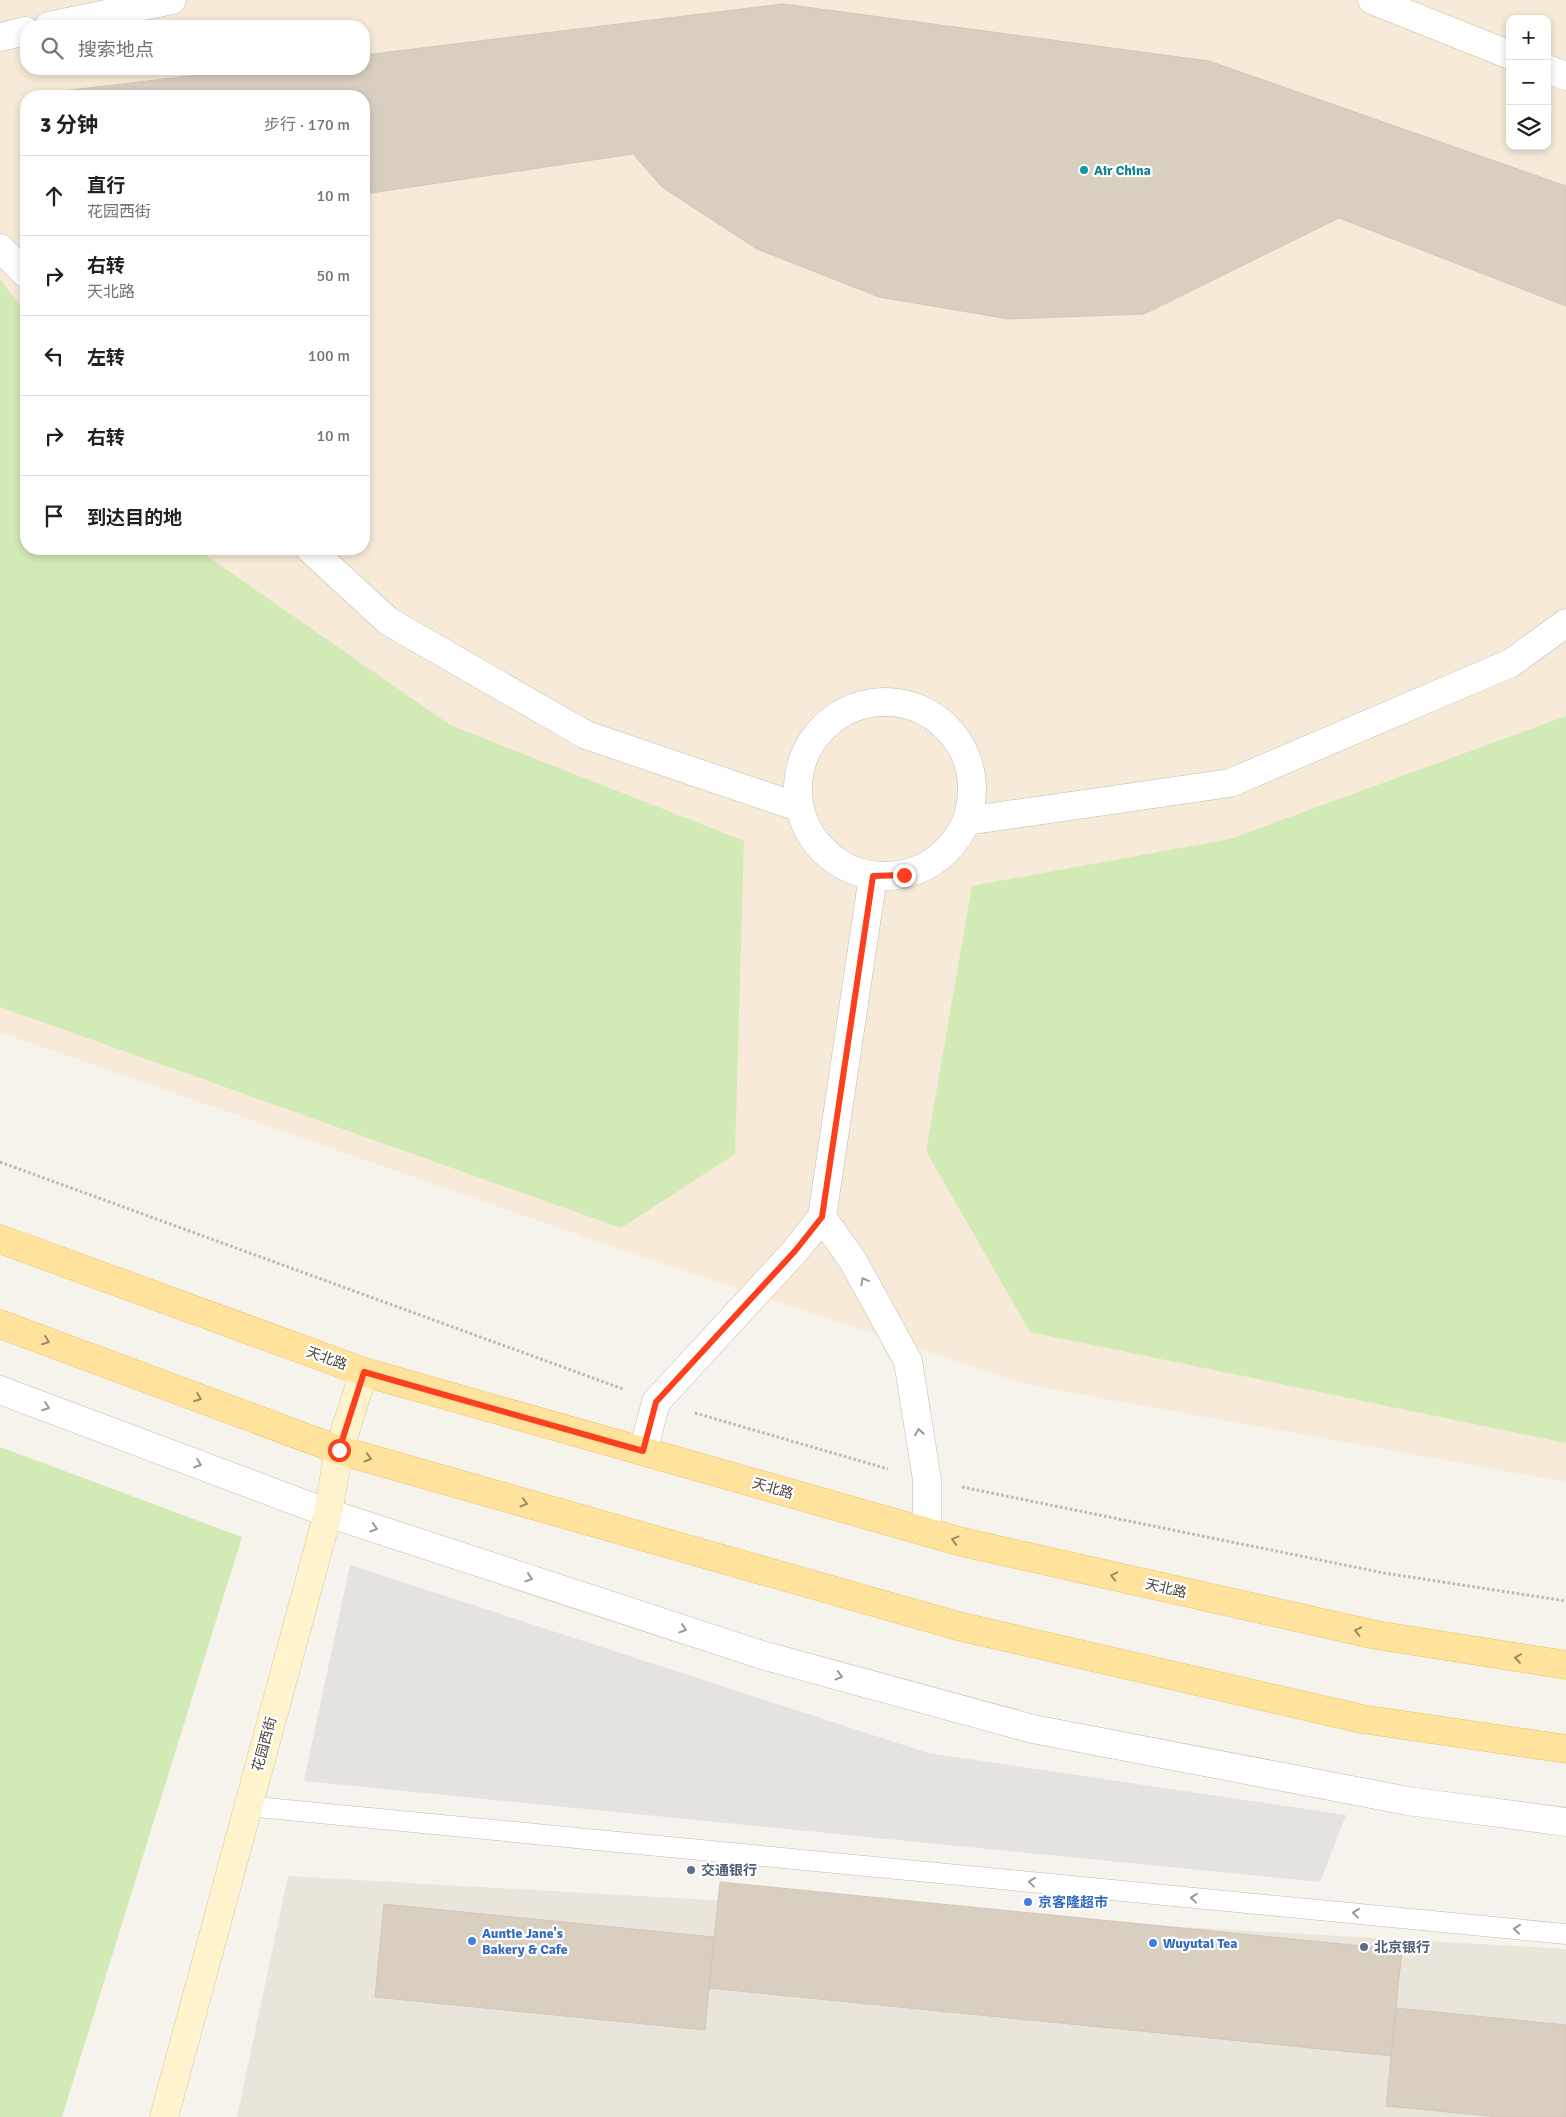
<!DOCTYPE html>
<html lang="zh">
<meta charset="utf-8">
<style>
body{margin:0;font-family:Signika,"Noto Sans SC",sans-serif;background:#f6f6f6;color:#202124}
.controls{position:absolute;right:15px;top:15px;display:grid;overflow:hidden;border-radius:10px;box-shadow:0 2px 8px #0003}
.controls button{width:45px;height:45px;display:grid;place-items:center;padding:0;border:0;border-bottom:1px solid #e0e0e0;background:#fff;color:#202124;font:25px sans-serif}
.stop{position:absolute;width:15px;height:15px;margin:-11px;border:4px solid #fc3f1d;border-radius:50%;background:#fff}
.stop.end{background:#fc3f1d;border-color:#fff;box-shadow:0 1px 5px #0008}
.list{margin:0;padding:0;list-style:none}
h2{display:flex;justify-content:space-between;align-items:center;height:65px;margin:0;padding:0 20px;font-size:21px}
h2 small{font-size:16px;font-weight:400;color:#757577}
.list li{display:grid;grid-template-columns:32px 1fr auto;gap:15px;align-items:center;box-sizing:border-box;height:80px;padding:0 20px;border-top:1px solid #e0e0e0}
.list b{display:block;font-size:19px;white-space:nowrap}
.list p{margin:0;font-size:16px;white-space:nowrap;color:#757577}
.list em{font-size:16px;font-style:normal;color:#757577}
.icon{flex:none;width:28px;height:28px;fill:none;stroke:currentColor;stroke-width:2;stroke-linecap:round;stroke-linejoin:round}
.map{position:relative;flex:none;width:1566px;height:2117px;overflow:hidden}
.search{position:absolute;background:#fff;box-shadow:0 2px 8px #0003;left:20px;top:20px;width:350px;height:55px;display:flex;align-items:center;gap:12px;box-sizing:border-box;padding:0 18px;border-radius:20px;color:#757577;font-size:19px}
.panel{position:absolute;background:#fff;box-shadow:0 2px 8px #0003;left:20px;top:90px;width:350px;height:465px;border-radius:20px}
.map>svg:first-child{display:block}
.residential{fill:#eae5da}
.commercial{fill:#f7ead8;fill-rule:evenodd}
.green{fill:#d2eab5}
.parking{fill:#e5e3e0}
.building{fill:#d8cfc1;stroke:#d3c7b4}
.lines{fill:none;stroke-linecap:round;stroke-linejoin:round}
.lane-casing{stroke:#c2bbae;stroke-width:21}
.street-casing{stroke:#c2bbae;stroke-width:29}
.secondary-casing{stroke:#d6c79b;stroke-width:29}
.primary-casing{stroke:#e6c16a;stroke-width:29}
.path{stroke:#c4b79f;stroke-width:3;stroke-dasharray:2.5 2.5;stroke-linecap:butt}
.lane{stroke:#fff;stroke-width:20}
.street{stroke:#fff;stroke-width:28}
.secondary{stroke:#fff3cd;stroke-width:28}
.primary{stroke:#ffe39c;stroke-width:28}
.oneway{stroke:#9c9892}
.oneway2{stroke:#9c8c66}
.route{stroke:#fc3f1d;stroke-width:6}
.culture-dot{fill:#0f9aa8;stroke:#fff;stroke-width:2}
.service-dot{fill:#5c6f8a;stroke:#fff;stroke-width:2}
.shop-dot{fill:#3f7fe0;stroke:#fff;stroke-width:2}
.labels{text-anchor:middle;stroke-width:4.5;stroke-linejoin:round;paint-order:stroke}
.culture-label{font-size:14px;font-weight:bold;fill:#0d838f;stroke:#fff;text-anchor:start}
.street-label{font-size:14px;fill:#4b4439;stroke:#fff}
.service-label{font-size:14px;font-weight:bold;fill:#4e5e75;stroke:#fff;text-anchor:start}
.shop-label{font-size:14px;font-weight:bold;fill:#366cbe;stroke:#fff;text-anchor:start}
</style>
<div class="map">
<svg width="1566" height="2117" viewBox="0 0 1566 2117">
<rect width="100%" height="100%" fill="#f6f3ec"/>
<!-- residential -->
<path class="residential" d="M288 1876 1566 1949V2117H237Z"/>
<!-- commercial -->
<path class="commercial" d="M0 0H1566V1482L1029 1385 639 1256 0 1032ZM1510 19H1547V146H1510ZM26 26H364V69H26ZM26 96H364V549H26Z"/>
<!-- green -->
<path class="green" d="M0 279 26 314V549H197L450 725 744 841 735 1154 621 1228 0 1007Z
M1566 716V1443L1030 1332 926 1151 972 886 1230 839Z
M0 1447 242 1537 62 2117H0Z"/>
<!-- parking -->
<path class="parking" d="M350 1565 928 1753 1346 1815 1320 1882 304 1781Z"/>
<!-- building -->
<path class="building" d="M783 4 1209 61 1566 186V306L1339 218 1144 314 1009 319 879 297 757 249 662 187 633 154 364 194V96H38L37 94 249 69H364V55Z
M720 1882 1402 1950 1391 2056 709 1988Z
M384 1904 714 1937 705 2030 375 1997Z
M1396 2008 1566 2025V2117H1498L1386 2106Z"/>
<g class="lines">
<defs>
<path id="lane" d="M247 1806 1566 1934"/>
<path id="street" d="M1372 0 1510 55
M49 26 172 0
M0 37 26 31
M1547 69 1566 76
M0 248 26 274
M310 549 388 621 586 735 798 807
M798 789a87 87 0 1 1 174 0a87 87 0 1 1-174 0Z
M966 821 1230 783 1511 663 1566 623
M822 1217 873 876
M0 1390 328 1513 762 1655 1033 1729 1408 1801 1566 1822
M643 1451 656 1402 795 1251 822 1217 853 1261 908 1361 927 1480V1532"/>
<path id="secondary" d="M164 2117 328 1513 339 1450 364 1372"/>
<path id="primary" d="M0 1239 364 1372 962 1542 1376 1635 1566 1665
M0 1324 339 1450 958 1626 1362 1719 1566 1749"/>
</defs>
<!-- lane casing -->
<use href="#lane" class="lane-casing"/>
<!-- street casing -->
<use href="#street" class="street-casing"/>
<!-- secondary casing -->
<use href="#secondary" class="secondary-casing"/>
<!-- primary casing -->
<use href="#primary" class="primary-casing"/>
<!-- path -->
<path class="path" d="M0 1162 623 1389
M695 1413 888 1469
M962 1487 1384 1573 1566 1601"/>
<!-- lane -->
<use href="#lane" class="lane"/>
<!-- street -->
<use href="#street" class="street"/>
<!-- secondary -->
<use href="#secondary" class="secondary"/>
<!-- primary -->
<use href="#primary" class="primary"/>
</g>
<!-- one-way arrows -->
<defs><path id="oneway-chevron" d="M-2-3.5L2.5 0L-2 3.5" fill="none" stroke-width="1.6" stroke-linecap="round" stroke-linejoin="round" transform="scale(1.25)"/></defs>
<g class="oneway">
<use href="#oneway-chevron" transform="translate(864 1281) rotate(-119)"/>
<use href="#oneway-chevron" transform="translate(46 1407) rotate(20)"/>
<use href="#oneway-chevron" transform="translate(919 1432) rotate(-99)"/>
<use href="#oneway-chevron" transform="translate(198 1464) rotate(20)"/>
<use href="#oneway-chevron" transform="translate(374 1528) rotate(18)"/>
<use href="#oneway-chevron" transform="translate(529 1578) rotate(18)"/>
<use href="#oneway-chevron" transform="translate(683 1629) rotate(18)"/>
<use href="#oneway-chevron" transform="translate(839 1676) rotate(15)"/>
<use href="#oneway-chevron" transform="translate(1032 1882) rotate(-174)"/>
<use href="#oneway-chevron" transform="translate(1194 1898) rotate(-174)"/>
<use href="#oneway-chevron" transform="translate(1356 1913) rotate(-174)"/>
<use href="#oneway-chevron" transform="translate(1517 1929) rotate(-174)"/>
</g>
<g class="oneway2">
<use href="#oneway-chevron" transform="translate(46 1341) rotate(20)"/>
<use href="#oneway-chevron" transform="translate(198 1398) rotate(20)"/>
<use href="#oneway-chevron" transform="translate(368 1458) rotate(16)"/>
<use href="#oneway-chevron" transform="translate(524 1503) rotate(16)"/>
<use href="#oneway-chevron" transform="translate(955 1540) rotate(-165)"/>
<use href="#oneway-chevron" transform="translate(1114 1576) rotate(-167)"/>
<use href="#oneway-chevron" transform="translate(1358 1631) rotate(-167)"/>
<use href="#oneway-chevron" transform="translate(1518 1658) rotate(-171)"/>
</g>
<g class="lines">
<!-- route -->
<path class="route" d="M339 1450 364 1372 643 1451 656 1402 795 1251 822 1217 873 876 904 875"/>
</g>
<!-- markers -->
<circle class="culture-dot" cx="1084" cy="170" r="5"/>
<g class="service-dot">
<circle cx="691" cy="1870" r="5"/>
<circle cx="1364" cy="1947" r="5"/>
</g>
<g class="shop-dot">
<circle cx="1028" cy="1902" r="5"/>
<circle cx="472" cy="1941" r="5"/>
<circle cx="1153" cy="1943" r="5"/>
</g>
<g class="labels">
<!-- culture labels -->
<g class="culture-label">
<text x="1094" y="175">Air China</text>
</g>
<!-- street labels -->
<g class="street-label">
<text transform="translate(327 1358) rotate(20)" y="5">天北路</text>
<text transform="translate(773 1488) rotate(16)" y="5">天北路</text>
<text transform="translate(1166 1588) rotate(13)" y="5">天北路</text>
<text transform="translate(264 1744) rotate(-75)" y="5">花园西街</text>
</g>
<!-- service labels -->
<g class="service-label">
<text x="701" y="1875">交通银行</text>
<text x="1374" y="1952">北京银行</text>
</g>
<!-- shop labels -->
<g class="shop-label">
<text x="1038" y="1907">京客隆超市</text>
<text x="482" y="1938">Auntie Jane's<tspan x="482" dy="16">Bakery &amp; Cafe</tspan></text>
<text x="1163" y="1948">Wuyutai Tea</text>
</g>
</g>
</svg>
<div class="controls">
<button>+</button>
<button>−</button>
<button><svg class="icon" aria-label="layers" viewBox="0 0 24 24"><path d="M12 4l9 5-9 5-9-5zM3 14l9 5 9-5"/></svg></button>
</div>
<div class="stop" style="left:339px;top:1450px"></div>
<div class="stop end" style="left:904px;top:875px"></div>
<div class="search"><svg class="icon" aria-label="search" viewBox="0 0 24 24"><circle cx="10" cy="10" r="6"/><path d="M15 15l6 6"/></svg>搜索地点</div>
<section class="panel">
<h2>3 分钟<small>步行 · 170 m</small></h2>
<ul class="list">
<li><svg class="icon" aria-label="ahead" viewBox="0 0 24 24"><path d="M12 20V5M6 11l6-6 6 6"/></svg><div><b>直行</b><p>花园西街</p></div><em>10 m</em></li>
<li><svg class="icon" aria-label="right" viewBox="0 0 24 24"><path d="M7 20v-9h11M14 6l5 5-5 5"/></svg><div><b>右转</b><p>天北路</p></div><em>50 m</em></li>
<li><svg class="icon" aria-label="left" viewBox="0 0 24 24"><path d="M17 20v-9H6M10 6l-5 5 5 5"/></svg><div><b>左转</b></div><em>100 m</em></li>
<li><svg class="icon" aria-label="right" viewBox="0 0 24 24"><path d="M7 20v-9h11M14 6l5 5-5 5"/></svg><div><b>右转</b></div><em>10 m</em></li>
<li><svg class="icon" aria-label="arrive" viewBox="0 0 24 24"><path d="M6 21V4h12l-3 4 3 4H6"/></svg><div><b>到达目的地</b></div></li>
</ul>
</section>
</div>
